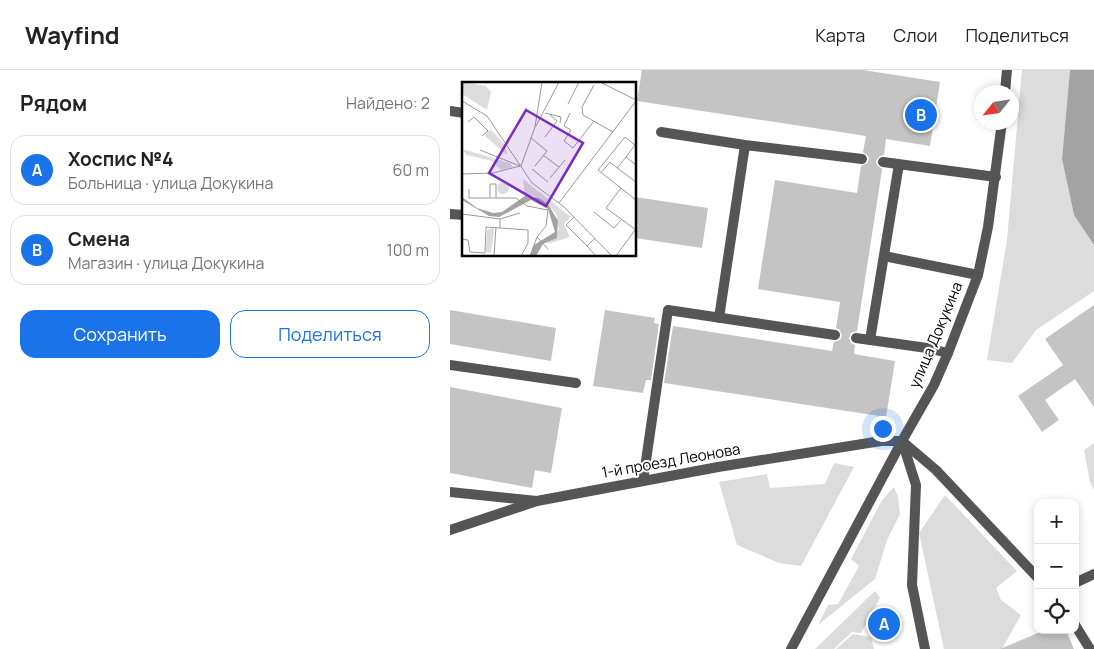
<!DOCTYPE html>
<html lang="ru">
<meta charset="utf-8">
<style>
body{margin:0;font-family:Manrope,sans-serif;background:#f2f2f2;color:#222}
.controls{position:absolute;right:15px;bottom:15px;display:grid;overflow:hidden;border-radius:10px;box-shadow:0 2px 8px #0003}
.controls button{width:45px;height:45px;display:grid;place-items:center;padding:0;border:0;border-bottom:1px solid #e0e0e0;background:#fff;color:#222;font:25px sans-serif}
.compass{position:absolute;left:524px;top:15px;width:45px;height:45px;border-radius:50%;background:#fff;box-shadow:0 2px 8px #0003;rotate:240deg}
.you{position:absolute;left:432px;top:358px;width:18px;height:18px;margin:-12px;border:4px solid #fff;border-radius:50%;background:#1a73e8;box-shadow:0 0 0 8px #1a73e833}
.badge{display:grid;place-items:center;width:32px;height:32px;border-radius:50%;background:#1a73e8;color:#fff;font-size:16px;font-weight:700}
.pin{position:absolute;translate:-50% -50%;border:2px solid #fff;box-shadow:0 1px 5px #0006}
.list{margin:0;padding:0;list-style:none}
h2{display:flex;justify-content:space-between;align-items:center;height:65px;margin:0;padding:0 20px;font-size:21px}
h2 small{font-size:16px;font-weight:400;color:#767676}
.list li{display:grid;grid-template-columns:32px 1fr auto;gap:15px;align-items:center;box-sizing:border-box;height:70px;margin:0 10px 10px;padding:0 10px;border:1px solid #e0e0e0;border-radius:15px}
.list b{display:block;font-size:19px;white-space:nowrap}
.list p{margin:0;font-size:16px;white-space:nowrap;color:#767676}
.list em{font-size:16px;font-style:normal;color:#767676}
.actions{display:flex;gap:10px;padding:15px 20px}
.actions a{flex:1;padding:11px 0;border:1px solid #1a73e8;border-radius:15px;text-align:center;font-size:18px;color:#1a73e8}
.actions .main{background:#1a73e8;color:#fff}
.icon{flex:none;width:28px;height:28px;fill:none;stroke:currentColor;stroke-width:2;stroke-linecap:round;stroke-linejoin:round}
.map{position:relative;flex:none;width:644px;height:579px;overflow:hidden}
header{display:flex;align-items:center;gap:30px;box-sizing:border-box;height:70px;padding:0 25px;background:#fff;border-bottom:1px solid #e0e0e0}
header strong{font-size:24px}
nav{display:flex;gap:28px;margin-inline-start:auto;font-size:18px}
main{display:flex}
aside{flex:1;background:#fff}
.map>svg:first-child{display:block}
.green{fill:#dcdcdc}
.water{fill:#a3a3a3}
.building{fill:#c4c4c4}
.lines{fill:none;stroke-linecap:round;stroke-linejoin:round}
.service{stroke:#555;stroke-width:10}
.minor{stroke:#555;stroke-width:10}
.tertiary{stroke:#555;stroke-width:10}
.labels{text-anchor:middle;stroke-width:4;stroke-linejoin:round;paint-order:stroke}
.street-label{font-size:15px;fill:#000;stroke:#fff}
.inset-road{fill:none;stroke:#999;stroke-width:1}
.view{fill:#7b2cbf;fill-opacity:0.15;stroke:#7b2cbf;stroke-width:2.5}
.inset-edge{fill:none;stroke:#000;stroke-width:2.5}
</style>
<header>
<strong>Wayfind</strong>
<nav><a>Карта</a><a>Слои</a><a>Поделиться</a></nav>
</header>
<main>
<aside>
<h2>Рядом<small>Найдено: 2</small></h2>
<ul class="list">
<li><span class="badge">A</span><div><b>Хоспис №4</b><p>Больница · улица Докукина</p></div><em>60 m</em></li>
<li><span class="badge">B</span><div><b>Смена</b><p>Магазин · улица Докукина</p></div><em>100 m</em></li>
</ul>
<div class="actions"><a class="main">Сохранить</a><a>Поделиться</a></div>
</aside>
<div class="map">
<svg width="644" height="579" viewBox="0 0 644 579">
<rect width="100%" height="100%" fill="#fff"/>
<!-- green -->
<path class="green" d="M572 0H620L612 89 624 145 644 175V221L586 260 562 293 537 290 557 170Z
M644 373V420L640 412 634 380Z
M384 393 404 397 351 496 329 493 287 475 269 412 317 404 320 418 375 414Z
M444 417 448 427 450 444 437 470 425 509 368 555 378 535 388 534 409 496 401 489 432 430Z
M495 425 567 501 546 518 551 530 571 545 552 579H494L469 463Z
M425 521 430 528 411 563 402 562 384 579H365Z
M403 564 421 567 424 579H386Z"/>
<!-- water -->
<path class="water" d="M620 0H644V175L624 145 612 89Z"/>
<!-- building -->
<path class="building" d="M192 0H413L490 12 480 76 436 69 434 85 430 86 426 91 427 95 432 99 428 126 407 261 401 263 399 268 401 273 405 275 404 284 445 291 436 347 214 313 223 256 382 281 384 272 390 270 392 266 390 260 386 258 390 232 308 219 325 110 407 123 411 96 417 93 419 89 418 86 413 82 416 66 187 31Z
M185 127 258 138 252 178 185 168Z
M644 235V337L625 309 595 330 609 350 592 362 568 326 613 295 595 269Z
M0 240 106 258 101 291 0 274Z
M155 240 205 248 204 253 209 254 201 310H196L193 323 143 316Z
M0 317 112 338 101 403 85 400 82 418 0 403Z
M595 560H616L624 579H550Z"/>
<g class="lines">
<!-- service -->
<path class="service" d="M0 41 14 43
M211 62 295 75 412 89
M433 92 546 107
M0 144 14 145
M434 186 528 205
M269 248 295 75
M406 268 477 278 498 283
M420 270 449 94
M0 295 126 313
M452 371 466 415 462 515 475 579
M453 372 486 400 588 508
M193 411 218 240 385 265
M0 422 87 431
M625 513 644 504
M625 555 640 579"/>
<!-- minor -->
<path class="minor" d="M0 460 87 431 268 397 431 371H452"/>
<!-- tertiary -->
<path class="tertiary" d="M555 22 557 0
M341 579 452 371 484 315 498 283 528 205 538 157 552 52"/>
</g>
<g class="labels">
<!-- street labels -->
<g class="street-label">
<text transform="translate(486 265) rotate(-67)" y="5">улица Докукина</text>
<text transform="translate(221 391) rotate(-10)" y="5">1-й проезд Леонова</text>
</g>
</g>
<!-- overview -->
<g transform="translate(12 12)">
<rect width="174" height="174" fill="#fff"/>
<path d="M0 0 24 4 29 10 25 28 0 12ZM28 47 43 63 45 73 23 54ZM0 67 48 81 51 85 39 88 30 79 5 73ZM61 97 109 135 102 142 108 155 85 162 97 148 94 132 86 122 71 114H63ZM35 106a6 6 0 1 1 12 0a6 6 0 1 1-12 0ZM31 146 32 148 29 171 24 170 25 148Z" fill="#dcdcdc"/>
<path d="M63 114 77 116 86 122 96 139 95 156 81 162 74 174H68L72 163 93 150 86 127 69 118 37 135 27 134 0 118V115L15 126 31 131 40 130Z" fill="#a3a3a3"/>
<path class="inset-road" d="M138 0 174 18M132 3 120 25 121 33 151 50M0 19 25 34 70 101 101 124 150 174M106 22 117 0M83 31 99 35 98 41M108 31 102 44 109 48 102 59 111 66 132 39M6 40 12 35 26 49 20 54M74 44 97 0M83 55 95 39 88 33M69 56 85 69 73 84M173 63 163 55 136 88 174 118M173 63 164 75 174 83M18 68 58 84M81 73 97 85M164 75 155 86 174 100M59 84 73 45 80 0M70 87 86 100M139 91 148 80 155 86M0 92 31 91 58 84M88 96 103 78M159 106 144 126 174 148M7 107V116H54L65 124 86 128 84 144 75 155 86 167M28 116V102H34V116M97 121 174 19M132 130 152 146 159 138M0 132 38 137 58 131M112 135 104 143 125 164M38 146 66 148V161L59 174M133 156 125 164 134 174M0 157 6 158 8 170 23 171 24 145 38 146V137M32 174 34 145M68 174 75 155M154 174 173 148"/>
<path class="view" d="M64 28 121 61 84 124 27 91Z"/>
<rect width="174" height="174" class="inset-edge"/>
</g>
</svg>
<div class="controls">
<button>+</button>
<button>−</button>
<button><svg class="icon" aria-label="locate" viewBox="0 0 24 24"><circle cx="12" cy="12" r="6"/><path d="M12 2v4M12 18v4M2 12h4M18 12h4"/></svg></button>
</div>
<svg class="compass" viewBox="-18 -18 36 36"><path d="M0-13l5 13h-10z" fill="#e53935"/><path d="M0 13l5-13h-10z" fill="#767676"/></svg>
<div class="you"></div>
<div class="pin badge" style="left:434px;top:554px">A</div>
<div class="pin badge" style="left:471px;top:45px">B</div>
</div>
</main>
